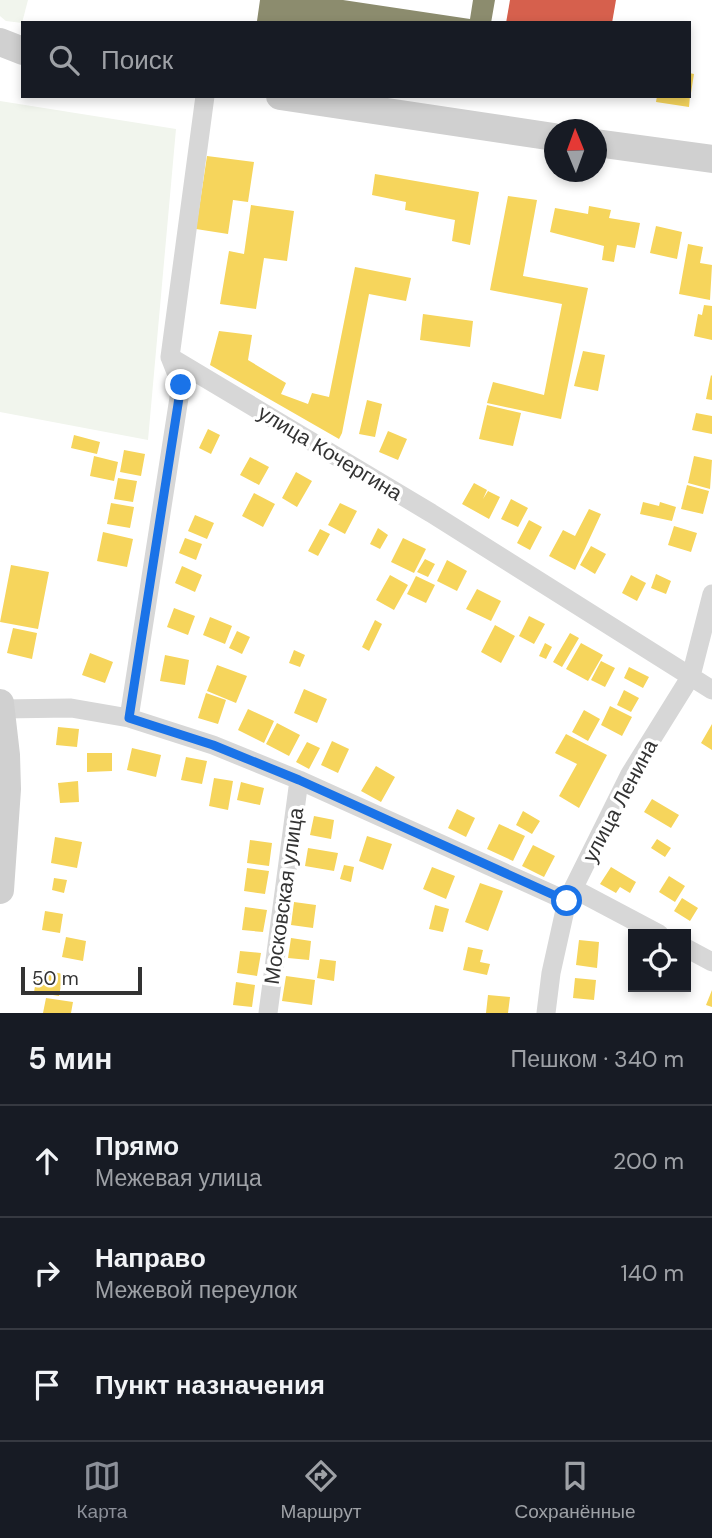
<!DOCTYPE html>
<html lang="ru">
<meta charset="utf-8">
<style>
body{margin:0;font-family:"DM Sans",sans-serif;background:#242831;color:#f1f3f6}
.controls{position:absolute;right:21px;bottom:21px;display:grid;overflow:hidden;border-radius:0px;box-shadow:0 4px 10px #0003}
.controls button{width:63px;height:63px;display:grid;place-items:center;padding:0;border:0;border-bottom:2px solid #363941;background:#171b24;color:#f1f3f6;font:35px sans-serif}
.compass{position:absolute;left:544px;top:119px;width:63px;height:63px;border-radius:50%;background:#171b24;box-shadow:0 4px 10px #0003;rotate:359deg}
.scale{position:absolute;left:21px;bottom:18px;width:121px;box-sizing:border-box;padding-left:7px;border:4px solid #333;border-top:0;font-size:19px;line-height:24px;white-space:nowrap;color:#333;-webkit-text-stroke:5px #fff;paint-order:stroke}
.stop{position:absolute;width:21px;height:21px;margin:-16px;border:5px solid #1a73e8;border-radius:50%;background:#fff}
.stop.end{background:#1a73e8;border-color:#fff;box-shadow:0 2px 7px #0008}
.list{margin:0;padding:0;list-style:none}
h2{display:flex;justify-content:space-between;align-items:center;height:91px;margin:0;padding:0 28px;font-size:30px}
h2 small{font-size:23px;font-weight:400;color:#9ea1a6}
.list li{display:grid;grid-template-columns:46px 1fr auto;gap:21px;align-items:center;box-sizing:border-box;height:112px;padding:0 28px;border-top:2px solid #363941}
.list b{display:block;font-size:26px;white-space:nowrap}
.list p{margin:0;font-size:23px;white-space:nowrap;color:#9ea1a6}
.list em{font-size:23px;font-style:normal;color:#9ea1a6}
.icon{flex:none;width:38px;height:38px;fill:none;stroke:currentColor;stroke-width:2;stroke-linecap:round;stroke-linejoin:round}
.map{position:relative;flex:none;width:712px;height:1013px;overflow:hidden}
.search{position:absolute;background:#171b24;box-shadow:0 4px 10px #0003;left:21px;right:21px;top:21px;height:77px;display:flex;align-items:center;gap:18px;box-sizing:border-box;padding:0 24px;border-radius:0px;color:#9ea1a6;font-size:26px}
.sheet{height:427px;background:#171b24}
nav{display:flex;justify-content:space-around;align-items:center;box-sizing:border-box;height:98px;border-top:2px solid #363941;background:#171b24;font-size:19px;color:#9ea1a6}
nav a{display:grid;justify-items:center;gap:4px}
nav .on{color:#8c9099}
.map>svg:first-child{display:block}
.green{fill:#f1f5ed}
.homes{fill:#f6d55c}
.shops{fill:#d6604d}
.industry{fill:#8c8c6e}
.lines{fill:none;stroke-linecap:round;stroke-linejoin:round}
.minor{stroke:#d7d7d7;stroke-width:19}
.secondary{stroke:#d0d0d0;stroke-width:28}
.route{stroke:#1a73e8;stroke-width:9}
.labels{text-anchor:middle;stroke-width:7;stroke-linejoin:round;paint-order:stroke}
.street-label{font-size:21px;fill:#333;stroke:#fff}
</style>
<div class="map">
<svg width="712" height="1013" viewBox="0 0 712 1013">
<rect width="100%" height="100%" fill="#fff"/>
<!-- green -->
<path class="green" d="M0 0H28L22 23 6 21 0 16Z
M0 101 176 129 148 440 0 412Z"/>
<!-- homes -->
<path class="homes" d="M689 73 694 74 691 93H689Z
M657 96H690L689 107 656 102Z
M207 156 254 162 248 202 233 200 228 234 196 229Z
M375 174 479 192 470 245 452 241 455 220 405 210 406 202 372 195Z
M508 196 537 200 523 276 588 288 561 419 487 403 493 382 544 395 562 304 490 290Z
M251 205 294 211 287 261 264 258 256 309 220 304 229 251 244 254Z
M589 206 611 210 609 218 640 223 635 248 617 245 614 262 602 260 604 246 550 232 555 208 588 214Z
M656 226 682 232 677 259 650 253Z
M688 244 703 247 700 263 712 265 710 300 679 294Z
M355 267 411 278 406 301 369 294 342 433 339 439 210 365 219 331 252 335 248 360 286 383 281 394 308 404 312 393 329 397Z
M704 305 712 306V340L694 336 698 314 702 315Z
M423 314 473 321 470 347 420 340Z
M583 351 605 355 598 391 574 386Z
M711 375 712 376V400L706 399Z
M367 400 382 404 375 437 359 434Z
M487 405 521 413 513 446 479 439Z
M696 413 712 416V434L692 430Z
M208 429 220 435 211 454 199 448Z
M388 431 407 439 398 460 379 452Z
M74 435 100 442 97 454 71 448Z
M124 450 145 454 141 476 120 472Z
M94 456 118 462 114 481 90 476Z
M694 456 712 460 710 489 688 483Z
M250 457 269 467 259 485 240 475Z
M296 472 312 481 297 507 282 498Z
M118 478 137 481 133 502 114 499Z
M474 483 487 490 483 499 488 491 500 497 489 519 462 504Z
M687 485 709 491 703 514 681 509Z
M254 493 275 504 263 527 242 516Z
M511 499 528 508 518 527 501 519Z
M643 502 659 506 660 502 676 507 672 521 640 514Z
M111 503 134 507 130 528 107 524Z
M340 503 357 511 345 534 328 525Z
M589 509 601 514 575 570 549 556 563 530 575 536Z
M195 515 214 523 207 539 188 531Z
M529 520 542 527 530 550 517 543Z
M674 526 697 533 691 552 668 545Z
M378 528 388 535 380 549 370 544Z
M320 529 330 534 318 556 308 551Z
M103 532 133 539 127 567 97 561Z
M185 538 202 544 196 560 179 553Z
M403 538 426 549 414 573 391 562Z
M591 546 606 554 595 574 580 565Z
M425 559 435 564 428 577 417 572Z
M447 560 467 571 457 591 437 581Z
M11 565 49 572 38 629 0 622Z
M182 566 202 575 195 592 175 583Z
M656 574 671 581 666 594 651 588Z
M390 575 408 585 394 610 376 600Z
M631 575 646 583 637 601 622 593Z
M416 576 435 585 426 603 407 594Z
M477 589 501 601 491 621 466 609Z
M174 608 195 616 188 635 167 627Z
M529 616 545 624 534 644 519 636Z
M210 617 232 626 225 644 203 635Z
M375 620 382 624 369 651 362 647Z
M495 625 515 636 501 663 481 652Z
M13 628 37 633 32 659 7 653Z
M237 631 250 637 242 654 229 648Z
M570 633 579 638 562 667 553 662Z
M545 643 552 647 546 659 539 656Z
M581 643 603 655 588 681 566 669Z
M294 650 305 655 300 667 289 663Z
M90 653 113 662 105 683 82 675Z
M165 655 189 660 185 685 160 681Z
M601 661 615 668 605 687 591 680Z
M217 665 247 676 236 703 207 691Z
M629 667 649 677 643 688 624 678Z
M304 689 327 699 317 723 294 713Z
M624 690 639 698 631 712 617 705Z
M206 693 226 700 218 724 198 718Z
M610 706 632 717 622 736 601 725Z
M248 709 274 721 264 743 238 730Z
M584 710 600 719 588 741 572 732Z
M277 723 300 735 289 756 266 744Z
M712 724V750L701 743Z
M58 727 79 729 77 747 56 745Z
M566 734 607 755 579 808 559 796 577 764 555 753Z
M332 741 349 749 338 773 321 765Z
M307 742 320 748 309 769 296 762Z
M132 748 161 755 156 777 127 770Z
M87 753H112V771L87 772Z
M186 757 207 761 202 784 181 780Z
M376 766 395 777 381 802 361 791Z
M214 778 233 781 228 810 209 806Z
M78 781 79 802 60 803 58 783Z
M241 782 264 788 260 805 237 800Z
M652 799 679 815 671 828 644 812Z
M457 809 475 818 466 837 448 828Z
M523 811 540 821 532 834 516 825Z
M314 816 334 820 331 839 310 835Z
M499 824 525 836 513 861 487 849Z
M367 836 392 844 383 870 359 861Z
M55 837 82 842 77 868 51 863Z
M657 839 671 848 665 857 651 848Z
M250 840 272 843 269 866 247 863Z
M533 845 555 856 544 877 522 866Z
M308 848 338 853 334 871 305 866Z
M344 865 354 867 351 882 340 879Z
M432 867 455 876 446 899 423 889Z
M611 867 636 882 630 893 620 887 616 893 600 884Z
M247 868 269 871 265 894 244 891Z
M669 876 685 886 675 902 659 892Z
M54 878 67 880 64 893 52 890Z
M480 883 503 891 488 931 465 922Z
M682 898 698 908 690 921 674 911Z
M294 902 316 905 313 928 291 925Z
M435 905 449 909 443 932 429 929Z
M245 907 267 910 263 932 242 930Z
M45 911 63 914 60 933 42 930Z
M66 937 86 941 83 961 62 957Z
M291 938 311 941 309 960 288 958Z
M579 940 599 942 597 968 576 965Z
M468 947 483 950 480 962 490 964 487 975 463 970Z
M240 951 261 953 257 976 237 973Z
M320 959 336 961 334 981 317 978Z
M38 969 63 974 59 996 34 992Z
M286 976 315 980 312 1005 282 1001Z
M575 978 596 980 594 1000 573 998Z
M236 982 255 985 252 1007 233 1005Z
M712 990V1007L706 1005Z
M488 995 510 997 508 1013H486Z
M46 998 73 1002 71 1013H43Z"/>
<!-- shops -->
<path class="shops" d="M510 0H616L612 23H506Z"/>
<!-- industry -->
<path class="industry" d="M260 0H343L470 19 473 0H495L491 23H270L257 21Z"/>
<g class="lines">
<!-- minor -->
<path class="minor" d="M205 96 170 357 431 513 712 690
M2 709 71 708 129 718 213 745 299 780 567 901
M129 718 181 385 170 357
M574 889 659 934
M686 948 712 962
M268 1013 299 780
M546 1013 551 973 567 901 630 774 691 676 712 594"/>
<!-- secondary -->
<path class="secondary" d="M0 42 23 51
M280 96 554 137
M596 143 712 159
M0 703 6 755 7 789 0 890"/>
</g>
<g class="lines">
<!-- route -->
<path class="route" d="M181 385 129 718 213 745 299 780 567 901"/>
</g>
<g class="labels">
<!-- street labels -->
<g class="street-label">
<text transform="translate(330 453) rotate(31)" y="7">улица Кочергина</text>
<text transform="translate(620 801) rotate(-62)" y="7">улица Ленина</text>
<text transform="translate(284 896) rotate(-82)" y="7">Московская улица</text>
</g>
</g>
</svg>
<div class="controls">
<button><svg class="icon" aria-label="locate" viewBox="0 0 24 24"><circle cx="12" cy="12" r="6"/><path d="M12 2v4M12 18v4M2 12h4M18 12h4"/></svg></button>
</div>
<svg class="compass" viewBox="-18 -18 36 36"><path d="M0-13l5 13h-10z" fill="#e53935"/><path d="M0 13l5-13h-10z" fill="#9ea1a6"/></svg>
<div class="scale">50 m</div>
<div class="stop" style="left:567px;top:901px"></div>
<div class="stop end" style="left:181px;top:385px"></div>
<div class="search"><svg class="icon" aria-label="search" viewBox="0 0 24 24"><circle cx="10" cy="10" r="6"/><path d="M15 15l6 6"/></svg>Поиск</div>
</div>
<section class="sheet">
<h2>5 мин<small>Пешком · 340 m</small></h2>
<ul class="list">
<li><svg class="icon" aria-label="ahead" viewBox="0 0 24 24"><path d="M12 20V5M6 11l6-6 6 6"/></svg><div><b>Прямо</b><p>Межевая улица</p></div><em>200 m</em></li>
<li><svg class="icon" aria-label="right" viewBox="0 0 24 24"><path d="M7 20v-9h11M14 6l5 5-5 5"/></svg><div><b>Направо</b><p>Межевой переулок</p></div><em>140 m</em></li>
<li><svg class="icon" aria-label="arrive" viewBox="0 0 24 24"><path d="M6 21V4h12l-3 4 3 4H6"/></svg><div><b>Пункт назначения</b></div></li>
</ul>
</section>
<nav>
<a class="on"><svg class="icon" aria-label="map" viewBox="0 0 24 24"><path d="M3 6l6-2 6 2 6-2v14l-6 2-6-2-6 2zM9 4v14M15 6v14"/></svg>Карта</a>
<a><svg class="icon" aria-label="directions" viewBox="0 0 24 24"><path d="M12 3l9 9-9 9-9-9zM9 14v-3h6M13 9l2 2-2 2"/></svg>Маршрут</a>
<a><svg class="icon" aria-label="saved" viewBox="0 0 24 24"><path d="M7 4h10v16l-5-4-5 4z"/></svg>Сохранённые</a>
</nav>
